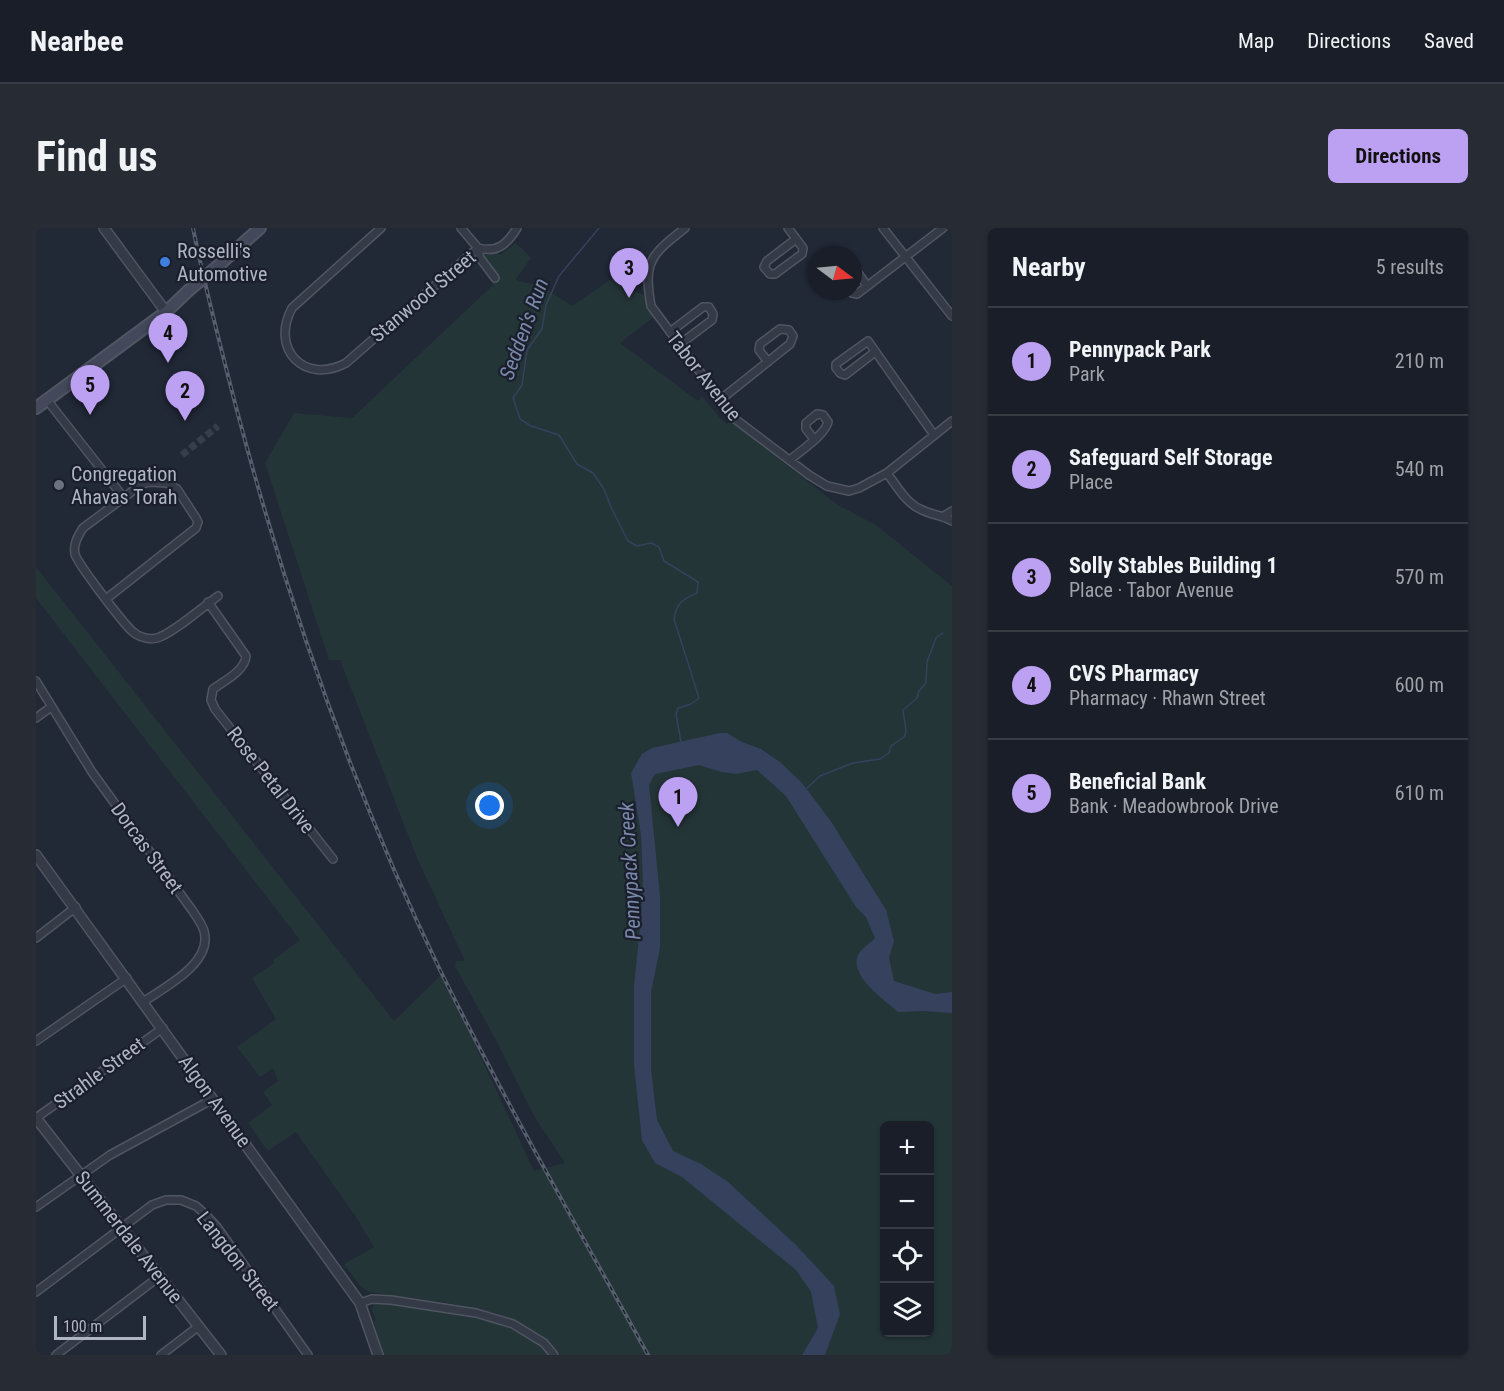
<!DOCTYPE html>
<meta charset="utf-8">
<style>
body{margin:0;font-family:"Roboto Condensed",sans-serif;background:#262b34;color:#f1f3f6}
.controls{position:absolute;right:18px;bottom:18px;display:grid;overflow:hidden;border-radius:9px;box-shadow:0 2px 4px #0004}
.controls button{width:54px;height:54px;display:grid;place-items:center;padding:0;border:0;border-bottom:2px solid #373c45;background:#191e28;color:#f1f3f6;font:30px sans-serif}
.compass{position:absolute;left:772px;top:18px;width:54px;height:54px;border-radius:50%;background:#191e28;box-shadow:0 2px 4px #0004;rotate:106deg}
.scale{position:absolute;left:18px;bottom:15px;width:92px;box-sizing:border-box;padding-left:6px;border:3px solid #afb5c3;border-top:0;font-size:16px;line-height:21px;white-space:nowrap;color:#afb5c3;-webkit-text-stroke:4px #1a1f2b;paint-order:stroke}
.you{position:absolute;left:454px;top:578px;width:21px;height:21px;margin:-15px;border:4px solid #fff;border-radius:50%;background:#1a73e8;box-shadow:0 0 0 9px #1a73e833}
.badge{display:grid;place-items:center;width:39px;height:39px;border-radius:50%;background:#bca0f2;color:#111;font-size:20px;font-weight:700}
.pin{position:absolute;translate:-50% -50px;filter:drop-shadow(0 2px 3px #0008)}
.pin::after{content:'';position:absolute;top:32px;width:21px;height:18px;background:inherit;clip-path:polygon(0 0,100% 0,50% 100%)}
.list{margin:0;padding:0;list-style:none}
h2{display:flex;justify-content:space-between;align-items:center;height:78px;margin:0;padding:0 24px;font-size:26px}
h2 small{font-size:20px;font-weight:400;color:#9fa2a8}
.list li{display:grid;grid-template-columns:39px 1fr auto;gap:18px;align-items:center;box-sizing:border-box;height:108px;padding:0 24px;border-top:2px solid #373c45}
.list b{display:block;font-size:22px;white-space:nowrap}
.list p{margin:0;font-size:20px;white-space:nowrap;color:#9fa2a8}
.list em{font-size:20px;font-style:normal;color:#9fa2a8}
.icon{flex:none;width:33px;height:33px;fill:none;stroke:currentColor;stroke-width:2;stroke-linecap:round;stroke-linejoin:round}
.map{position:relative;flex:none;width:916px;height:1127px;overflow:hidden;border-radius:9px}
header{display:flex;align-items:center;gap:36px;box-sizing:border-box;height:84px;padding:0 30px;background:#191e28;border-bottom:2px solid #373c45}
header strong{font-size:28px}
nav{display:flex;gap:33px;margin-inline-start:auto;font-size:21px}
.intro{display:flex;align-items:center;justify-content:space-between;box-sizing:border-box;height:144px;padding:0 36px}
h1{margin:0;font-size:42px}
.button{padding:15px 27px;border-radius:9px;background:#bca0f2;color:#111;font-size:21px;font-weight:700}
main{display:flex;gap:36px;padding:0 36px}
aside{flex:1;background:#191e28;border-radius:9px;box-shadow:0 2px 4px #0004}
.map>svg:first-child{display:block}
.green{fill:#243538;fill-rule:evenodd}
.water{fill:#36415d}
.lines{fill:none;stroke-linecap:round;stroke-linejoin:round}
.stream{stroke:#36415d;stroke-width:1.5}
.minor-tunnel{stroke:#363d4b;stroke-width:7;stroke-dasharray:7 3.5;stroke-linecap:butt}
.minor-casing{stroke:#4f5561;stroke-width:10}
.tertiary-casing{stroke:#4f5561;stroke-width:12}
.secondary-casing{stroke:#4f5561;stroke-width:14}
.minor{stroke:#353a47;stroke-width:7}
.tertiary{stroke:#353a47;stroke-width:9}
.secondary{stroke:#43495a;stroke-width:10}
.rail-casing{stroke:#575e6e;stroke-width:4}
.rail{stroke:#1a1f2b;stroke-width:1.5;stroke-dasharray:4.5;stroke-linecap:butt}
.secondary-bridge-casing{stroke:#4f5561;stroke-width:14;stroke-linecap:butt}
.secondary-bridge{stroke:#43495a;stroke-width:10}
.shop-dot{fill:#3f7fe0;stroke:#1a1f2b;stroke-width:2}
.worship-dot{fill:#6b7280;stroke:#1a1f2b;stroke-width:2}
.labels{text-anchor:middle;stroke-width:4.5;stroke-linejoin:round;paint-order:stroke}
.poi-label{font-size:20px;fill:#afb5c3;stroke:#1a1f2b;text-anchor:start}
.street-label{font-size:20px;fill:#afb5c3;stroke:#1a1f2b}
.water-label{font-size:21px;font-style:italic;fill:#7988aa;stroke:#1a1f2b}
</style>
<header>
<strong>Nearbee</strong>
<nav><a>Map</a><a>Directions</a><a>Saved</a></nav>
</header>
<div class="intro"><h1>Find us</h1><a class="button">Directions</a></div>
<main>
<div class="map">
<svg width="916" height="1127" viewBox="0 0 916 1127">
<rect width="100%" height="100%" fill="#212836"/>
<!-- green -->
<path class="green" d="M480 15 495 30 480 51 482 53 506 58 536 78 584 45 598 64 607 66 611 77 618 89 584 115 662 173 666 168 684 190 691 196 694 193 802 277 840 297 916 358V1127H525C484 1074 395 1075 333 1064L325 1059 308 1036 338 1019 320 989 260 904 232 923 212 895 236 877 227 864 242 853 237 840 224 849 201 819 240 791 216 750 238 735 237 732 264 712 0 370V339L358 793 406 746 498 943 529 935 498 888 461 814 419 738 420 733H429L381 630 304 432H293L229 235 258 185 316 190 457 57 456 55 462 50 446 29 447 27 461 24 464 27ZM848 898H894V1104H848Z
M345 1075C366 1077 388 1081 409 1085 447 1091 486 1097 514 1127H348L338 1095 339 1091 336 1081 338 1076Z"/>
<!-- water -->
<path class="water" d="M684 505H691L706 514 725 521 744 534 766 555 794 592 850 682 858 713 853 730 858 753 899 766 916 764V785L888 783 862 784C849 772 813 748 822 727 825 721 834 715 839 710L830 689 820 679 750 568 721 542 700 546 686 544 663 537 619 546 613 557 624 668V720L615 764V841L621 892 637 923 665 936 692 954 760 1017 798 1058 804 1086 789 1127H766L782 1100 775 1064 760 1042 646 949 619 935 606 912 598 837V758L604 700 607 652 605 607 595 545 606 526 616 520Z"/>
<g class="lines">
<!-- stream -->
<path class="stream" d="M563 0 523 48 510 77 506 101 491 122 486 157 477 170 484 191 495 198 523 207 541 236 557 245 568 261 574 277 592 313 601 318 615 315 623 319 628 333 662 354 661 365C646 372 641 374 638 391L663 470 655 476 642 480 640 486 645 514
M771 560 784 548 817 535 844 531 853 525 855 518 868 509 870 503 867 482 881 470 883 463 890 455 891 434 900 410 907 405"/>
<!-- minor-tunnel -->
<path class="minor-tunnel" d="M146 227 182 198"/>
<defs>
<path id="minor" d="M345 0 256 80C234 121 268 157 310 135L442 20
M425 0 442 20
M649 0C615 27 607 33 615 78L699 191 773 247 791 258 813 263 823 260 851 245 916 193
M752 0 767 20 766 26 739 46H734L728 39 731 33 760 11
M847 0 916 88
M442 20C462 25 471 16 481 0
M442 20 444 30 459 50
M817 41H819L831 58
M815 63 816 65 821 66 907 0
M634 104 667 79H673L677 86 676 92 644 116
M839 124 809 147 804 145 800 140V136L832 113 898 207
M11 172 88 270
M684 172 754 116 757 108 753 102 744 101 724 116 723 122 732 134
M754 232C764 223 789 207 792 194L787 187 781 186 770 195V201L778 211
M851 245C860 257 870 275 884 281 895 287 906 287 916 293
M908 288 916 283
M70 371 160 300 162 294 160 290 141 261 131 255 114 254 106 256 47 300C42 308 37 316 39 326 41 335 87 395 96 403 102 409 113 412 121 410 136 406 168 378 182 368
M172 374 210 428C209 443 188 453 177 461L175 472 179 481 297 631
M0 453 56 544 156 682C160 688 166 696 168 703 177 735 129 759 107 774
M0 490 15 479
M0 710 40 679
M0 813 91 750
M0 890 127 800
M0 979 74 927 177 871
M0 1064 116 977 130 972H145L160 978 169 986 181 999 272 1127
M324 1075 336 1071 355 1072 440 1085 477 1096 508 1115 518 1127
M20 1127 124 1048
M125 1127 163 1098"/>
<path id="tertiary" d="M68 0 130 84
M0 627 324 1075 342 1127
M0 890 185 1127"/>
<path id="secondary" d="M183 37 224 0
M0 180 130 84 152 63"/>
</defs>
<!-- minor casing -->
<use href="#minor" class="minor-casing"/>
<!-- tertiary casing -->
<use href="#tertiary" class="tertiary-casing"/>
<!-- secondary casing -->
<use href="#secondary" class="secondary-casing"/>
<!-- minor -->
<use href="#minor" class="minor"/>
<!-- tertiary -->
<use href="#tertiary" class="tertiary"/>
<!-- secondary -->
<use href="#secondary" class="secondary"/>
<defs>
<path id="rail" d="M157 0C169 60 185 120 200 179 251 373 317 563 405 744 469 874 542 1000 612 1127"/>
</defs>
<!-- rail casing -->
<use href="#rail" class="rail-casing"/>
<!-- rail -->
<use href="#rail" class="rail"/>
<defs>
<path id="secondary-bridge" d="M152 63 183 37"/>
</defs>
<!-- secondary-bridge casing -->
<use href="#secondary-bridge" class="secondary-bridge-casing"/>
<!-- secondary-bridge -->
<use href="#secondary-bridge" class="secondary-bridge"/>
</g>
<!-- markers -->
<circle class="shop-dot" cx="129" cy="34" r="6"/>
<circle class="worship-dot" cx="23" cy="257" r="6"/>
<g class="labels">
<!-- poi labels -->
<g class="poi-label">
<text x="141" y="30">Rosselli's<tspan x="141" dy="23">Automotive</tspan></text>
<text x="35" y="253">Congregation<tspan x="35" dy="23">Ahavas Torah</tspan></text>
</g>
<!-- street labels -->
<g class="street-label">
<text transform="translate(387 68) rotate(-40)" y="7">Stanwood Street</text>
<text transform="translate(668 148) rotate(52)" y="7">Tabor Avenue</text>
<text transform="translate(235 552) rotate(52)" y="7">Rose Petal Drive</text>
<text transform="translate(111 620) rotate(54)" y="7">Dorcas Street</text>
<text transform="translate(63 845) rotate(-36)" y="7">Strahle Street</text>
<text transform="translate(179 873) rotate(54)" y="7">Algon Avenue</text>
<text transform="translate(93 1009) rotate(52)" y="7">Summerdale Avenue</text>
<text transform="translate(202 1033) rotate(52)" y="7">Langdon Street</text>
</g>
<!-- water labels -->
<g class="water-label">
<text transform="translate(488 101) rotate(-70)" y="7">Sedden's Run</text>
<text transform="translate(594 643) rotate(-93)" y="7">Pennypack Creek</text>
</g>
</g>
</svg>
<div class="controls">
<button>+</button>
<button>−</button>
<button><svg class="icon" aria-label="locate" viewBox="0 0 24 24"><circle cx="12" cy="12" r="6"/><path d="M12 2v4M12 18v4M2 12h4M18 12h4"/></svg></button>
<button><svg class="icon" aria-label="layers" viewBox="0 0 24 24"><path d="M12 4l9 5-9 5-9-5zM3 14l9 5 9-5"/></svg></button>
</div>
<svg class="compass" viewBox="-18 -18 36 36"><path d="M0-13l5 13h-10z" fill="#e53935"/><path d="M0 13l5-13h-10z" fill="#9fa2a8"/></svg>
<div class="scale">100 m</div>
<div class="you"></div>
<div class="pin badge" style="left:642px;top:599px">1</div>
<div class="pin badge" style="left:149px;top:193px">2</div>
<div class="pin badge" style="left:593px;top:70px">3</div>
<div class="pin badge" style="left:132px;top:135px">4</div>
<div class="pin badge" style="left:54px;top:187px">5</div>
</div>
<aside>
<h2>Nearby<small>5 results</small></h2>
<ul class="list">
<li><span class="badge">1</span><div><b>Pennypack Park</b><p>Park</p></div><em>210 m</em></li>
<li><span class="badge">2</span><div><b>Safeguard Self Storage</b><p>Place</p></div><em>540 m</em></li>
<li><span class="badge">3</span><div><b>Solly Stables Building 1</b><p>Place · Tabor Avenue</p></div><em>570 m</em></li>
<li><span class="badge">4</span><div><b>CVS Pharmacy</b><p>Pharmacy · Rhawn Street</p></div><em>600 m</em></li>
<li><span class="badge">5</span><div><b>Beneficial Bank</b><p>Bank · Meadowbrook Drive</p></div><em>610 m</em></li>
</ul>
</aside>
</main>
